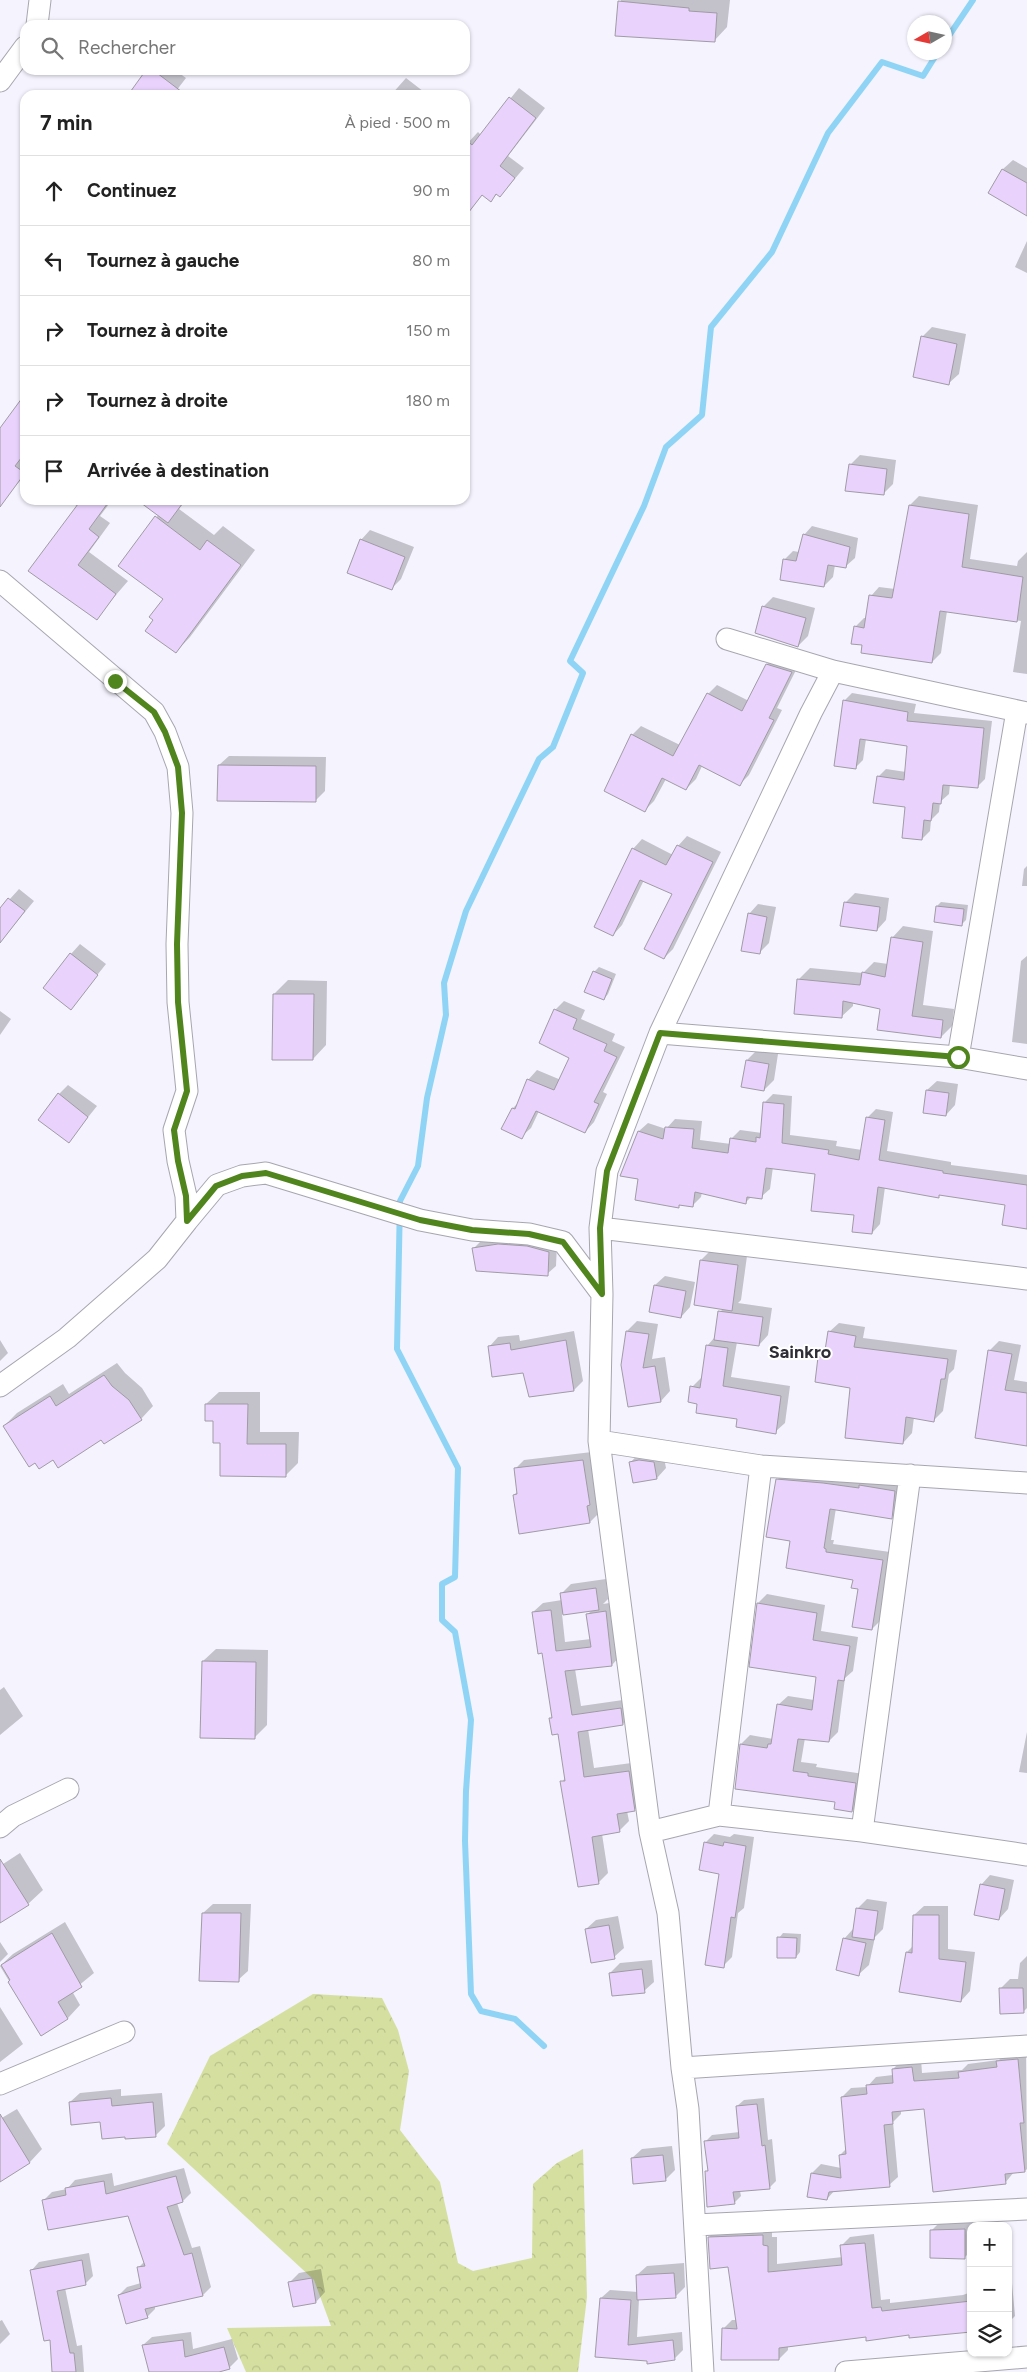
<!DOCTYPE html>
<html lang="fr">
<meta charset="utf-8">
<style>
body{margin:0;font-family:Figtree,sans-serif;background:#f2f2f2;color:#222}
.controls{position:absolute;right:15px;bottom:15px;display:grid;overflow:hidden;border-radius:10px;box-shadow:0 1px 4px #0004}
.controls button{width:45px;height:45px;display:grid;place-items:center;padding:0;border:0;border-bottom:1px solid #e0e0e0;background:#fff;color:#222;font:25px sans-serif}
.compass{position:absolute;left:907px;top:15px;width:45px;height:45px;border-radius:50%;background:#fff;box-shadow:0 1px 4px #0004;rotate:261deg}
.stop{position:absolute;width:15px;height:15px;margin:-11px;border:4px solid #50851d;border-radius:50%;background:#fff}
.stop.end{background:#50851d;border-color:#fff;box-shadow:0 1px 5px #0008}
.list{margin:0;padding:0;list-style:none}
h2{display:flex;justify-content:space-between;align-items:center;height:65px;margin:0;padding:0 20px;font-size:21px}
h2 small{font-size:16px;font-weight:400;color:#767676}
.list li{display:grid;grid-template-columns:32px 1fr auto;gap:15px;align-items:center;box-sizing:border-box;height:70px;padding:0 20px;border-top:1px solid #e0e0e0}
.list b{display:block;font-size:19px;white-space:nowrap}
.list em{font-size:16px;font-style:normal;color:#767676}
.icon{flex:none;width:28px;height:28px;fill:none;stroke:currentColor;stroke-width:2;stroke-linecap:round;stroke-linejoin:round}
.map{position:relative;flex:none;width:1027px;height:2372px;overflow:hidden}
.search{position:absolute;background:#fff;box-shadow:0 1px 4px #0004;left:20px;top:20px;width:450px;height:55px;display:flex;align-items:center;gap:12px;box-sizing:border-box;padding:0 18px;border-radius:15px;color:#767676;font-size:19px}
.panel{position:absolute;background:#fff;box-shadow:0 1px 4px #0004;left:20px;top:90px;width:450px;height:415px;border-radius:15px}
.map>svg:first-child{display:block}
.forest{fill:url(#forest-crowns)}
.shadow{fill:#0003;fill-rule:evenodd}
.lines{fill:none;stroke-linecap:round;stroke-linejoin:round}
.stream{stroke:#8fd4f5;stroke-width:6}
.building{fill:#e9d3fd;stroke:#a09ba4}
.minor-casing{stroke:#a7a6b0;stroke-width:23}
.minor{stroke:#fff;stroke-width:21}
.route{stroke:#50851d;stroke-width:6}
.labels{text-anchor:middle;stroke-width:4;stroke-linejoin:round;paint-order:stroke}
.quarter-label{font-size:18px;font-weight:bold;fill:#2f2e36;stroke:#fff}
</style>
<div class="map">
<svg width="1027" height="2372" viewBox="0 0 1027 2372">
<defs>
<pattern id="forest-crowns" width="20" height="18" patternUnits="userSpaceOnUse" patternTransform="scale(1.25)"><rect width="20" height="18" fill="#d5e0a0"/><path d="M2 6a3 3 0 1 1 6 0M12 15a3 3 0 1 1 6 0" fill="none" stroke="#b6c08a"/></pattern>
</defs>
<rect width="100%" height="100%" fill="#f4f3fe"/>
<!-- forest -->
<path class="forest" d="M313 1994 382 1998 398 2030 409 2071 400 2130 440 2182 458 2263 473 2271 532 2258 533 2184 557 2163 583 2149 587 2297 578 2372H246L227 2328 331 2326 314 2280 167 2144 210 2056Z"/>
<!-- shadow -->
<path class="shadow" d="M621 0H730L727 27 714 41 616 35Z
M148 70H175L186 78 173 95H129Z
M406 78 428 95H391Z
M519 88 545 108 508 156 524 168 500 196 497 194 491 200 483 194 465 216V146L478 132 481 135Z
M1013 160 1027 168V214L990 192 1003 169Z
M1027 241V273L1015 267Z
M932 327 966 334 959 374 949 383 922 337Z
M25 396V475L4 499 0 495V430Z
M860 455 896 460 893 484 883 494 850 465Z
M919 496 978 505 970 559 1017 566 1018 561 1027 552V674L1013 672 1021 621 947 611 941 653 932 662 863 644 855 627 864 618H867L871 596 879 587 895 589 910 505Z
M69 500H112L100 516 110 523 89 552 128 581 96 618 58 590 78 507Z
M156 500H186L179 509 214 535 223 526 255 550 190 637 176 652 155 620 165 599 120 566 159 514Z
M812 526 858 538 855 558 846 566 835 565 833 577 824 586 784 560 793 551 799 552 804 535Z
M370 530 414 547 401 579 391 589 361 540Z
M773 597 815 608 808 636 798 646 763 607Z
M776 655 800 662 777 708 782 710 749 775 739 785 702 766 696 779 686 789 666 779 654 801 645 810 632 735 641 726 680 745 708 694 717 685 749 701 767 664Z
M852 693 916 704 914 713 992 721 985 779 977 787 950 784 949 794 940 802 939 812 931 820 930 831 922 839 906 806 878 777 886 769 906 772 909 744 866 739 863 760 855 768 844 701Z
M229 756 326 757 325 791 315 801 219 765Z
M687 836 721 852 673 949 664 958 673 894 644 880 622 925 613 935 633 849 642 839 673 855 678 846Z
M1027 866V886H1022L1024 869Z
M19 889 34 901 0 942V910Z
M855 893 889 898 886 920 877 930 845 903Z
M941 902 968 905 966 920 961 925 937 906Z
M758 904 776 907 769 943 759 953 749 914Z
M903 926 933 931 923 1005 954 1009 952 1026 941 1037 881 1008 853 1002V1006L841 1017 798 980 810 968 863 973 874 962 888 964 892 938Z
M80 944 106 964 71 1008V954Z
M1027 956V1044L1012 1042 1021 961Z
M599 967 616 974 608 994 604 999 594 972Z
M288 980 327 981 326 1045 313 1059 274 994Z
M564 1001 585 1010 581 1019 615 1034 612 1041 625 1047 603 1092 607 1094 594 1122 585 1132 539 1111 531 1128 521 1137 513 1108 519 1102 528 1080 537 1070 561 1080 571 1057 555 1010Z
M0 1011 11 1019 0 1035Z
M757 1050 778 1054 774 1080 764 1090 743 1086 747 1060Z
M937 1081 958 1084 955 1105 946 1115 927 1090Z
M68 1085 97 1106 69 1141 59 1094Z
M773 1094 792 1096 790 1135 837 1141 836 1146 862 1150 867 1118 876 1109 893 1112 887 1151 951 1162V1165L1027 1175V1228L1006 1204 941 1194 939 1196 885 1187 880 1224 872 1233 816 1173 773 1167 770 1189 761 1197 752 1196 745 1203 702 1192 701 1197 692 1206 681 1204 678 1207 640 1178 621 1175 639 1131 648 1123 666 1129 675 1119 702 1121 700 1140 731 1144V1139L740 1130 762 1133 764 1103Z
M482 1240 557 1243 556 1266 547 1274 473 1249Z
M710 1251 747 1256 741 1300 738 1303 772 1308 768 1335 759 1345 737 1342 731 1377 790 1386 785 1423 775 1432 699 1403 692 1387 702 1377 707 1346 715 1337 720 1312 724 1308 701 1260Z
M665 1276 695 1282 690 1307 681 1317 655 1285Z
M637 1321 658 1324 652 1359 665 1357 670 1391 661 1401 629 1406 627 1331Z
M839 1323 865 1327 863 1338 957 1350 954 1369 949 1374 943 1411 933 1421 914 1417 912 1433 903 1443 852 1387 820 1357 827 1350 829 1332Z
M574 1331 583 1381 574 1390 524 1371 489 1347 498 1337 519 1335 520 1341Z
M0 1340 8 1353 0 1361Z
M999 1341 1021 1345 1014 1380 1027 1382V1445L976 1437 989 1351Z
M117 1363 125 1373 142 1388 153 1406 141 1419 101 1439 53 1458 4 1426 17 1413 63 1384 69 1394Z
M219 1392H260V1432H299L298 1463 285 1476 222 1442 215 1419 206 1404Z
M592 1452 599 1513 590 1522 514 1495 518 1491 515 1469 524 1460Z
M640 1452 663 1453 666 1468 657 1478 631 1462Z
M785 1472 903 1483 899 1509 891 1517 836 1508 831 1540H834L833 1544 890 1552 880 1621 872 1629 860 1588 854 1579 792 1540 777 1480Z
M606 1579 608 1599 603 1604 616 1602 621 1655 612 1665 575 1669 581 1706 630 1699 632 1714 623 1724 588 1729 594 1768 639 1762 644 1801 634 1810 627 1811 629 1821 619 1831 602 1834 608 1873 598 1883 562 1782 565 1778 559 1733 550 1719 553 1716 543 1652 533 1612 543 1603 562 1600V1593L571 1584ZM592 1610 587 1615 591 1639 565 1642 562 1614Z
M767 1594 825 1605 821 1631 858 1637 853 1671 845 1678 838 1732 829 1741 805 1738 801 1762 817 1764 816 1767 864 1774 861 1802 852 1811 741 1744 750 1735 773 1739 778 1705 788 1696 814 1700 817 1676 758 1603Z
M216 1649 268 1650 267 1725 254 1738 203 1661Z
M4 1687 23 1716 0 1735V1690Z
M1027 1732V1773L1019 1772Z
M714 1834 730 1837 734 1834 754 1837 744 1908 738 1913 732 1957 723 1966 720 1873 705 1843Z
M20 1853 43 1890 28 1904 0 1922V1866Z
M990 1875 1014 1880 1008 1909 999 1919 981 1885Z
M867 1899 887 1902 883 1929 875 1937 869 1965 859 1974 844 1939 853 1929 857 1909Z
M213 1904H251L248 1971 238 1980H200L203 1913Z
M924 1906H948V1949L975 1952 970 1991 961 2001 907 1952 913 1946 914 1915Z
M618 1916 624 1948 614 1957 586 1929 596 1920Z
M65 1922 94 1973 72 1991 80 2005 68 2018 41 2034 0 1966 13 1954Z
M783 1933 801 1934 800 1952 796 1957 779 1938Z
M0 1942 8 1954 0 1962Z
M1027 1956V2008L1023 2012 1000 1989 1010 1979H1018L1020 1963Z
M652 1960 654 1982 644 1991 610 1973 620 1963Z
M0 2007 23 2044 0 2062Z
M1026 2051 1027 2169 1025 2171 1014 2172 1005 2183 925 2108 901 2110V2114L893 2122 898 2177 889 2185 835 2190 827 2199 812 2173 821 2164 841 2168 840 2155 847 2148 842 2097 851 2088 867 2087 876 2077 893 2075V2069L902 2060 921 2059 922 2073 962 2070 968 2064 999 2060 1006 2053Z
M121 2089V2096L162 2093 165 2126 155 2136 126 2135 70 2102 80 2093Z
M764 2098 768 2140 772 2139 776 2181 769 2188 740 2191 741 2196 734 2203 706 2172 709 2169 705 2142 712 2135 740 2132 737 2106 744 2100Z
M17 2109 42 2149 30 2162 0 2180V2119Z
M672 2146 675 2170 665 2180 632 2158 642 2149Z
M184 2168 191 2193 183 2201 177 2203 192 2248 200 2246 211 2287 203 2295 155 2306V2309L147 2317 119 2295 127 2287 141 2283 138 2268 145 2261 129 2214 44 2200 52 2192 67 2189 75 2180 112 2173 114 2186Z
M941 2221H974V2226H971V2251L964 2258 932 2230Z
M772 2226V2237H777V2264L843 2257 841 2246 850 2237 874 2234 881 2300 890 2299V2303L963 2295 971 2292V2330L867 2335 788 2346V2350L779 2359 723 2329 732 2320H737L730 2265 709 2237 718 2228Z
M89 2253 93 2276 85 2284 65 2288 77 2346 82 2345 84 2372H54L51 2339 31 2271 39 2262Z
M684 2263 685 2287 675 2297 639 2299 637 2337 682 2332 683 2350 674 2359 648 2360 596 2356 601 2298 610 2290 638 2292 637 2275 647 2266Z
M321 2269 325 2292 316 2302 290 2282 299 2273Z
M1008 2283H1012L1015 2316 1008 2323Z
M2 2320 10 2334 0 2344V2321Z
M191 2332 193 2349 232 2339 238 2359 229 2368 214 2372H158L143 2345 152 2337Z"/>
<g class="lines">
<!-- stream -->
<path class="stream" d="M944 43 973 0
M544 2046 515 2019 481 2011 471 1994 465 1841 466 1791 471 1720 455 1632 442 1620V1584L455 1577 458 1468 397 1349 400 1201 418 1166 427 1098 446 1015 444 983 466 911 539 759 553 747 583 673 570 661 644 506 666 447 702 415 711 327 772 252 828 133 882 62 923 76 938 52"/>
</g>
<!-- building -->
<path class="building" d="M618 1 689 8V11L717 13 715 42 615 36Z
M146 70H153L186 95H128Z
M509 97 536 118 500 166 515 178 500 197 496 194 491 202 482 195 465 217V139L472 145Z
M1002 169 1027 183V216L988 193Z
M921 336 957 344 949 385 913 377Z
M25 394V453L15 466 25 473 0 507V428Z
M849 464 887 469 884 495 845 491Z
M81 500H110L89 529 99 537 78 565 116 594 97 620 28 571Z
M137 500H185L168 523Z
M909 505 969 514 962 567 1023 577 1017 622 940 611 932 663 861 653 862 645 851 644 854 626 864 628 869 595 892 598Z
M155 516 200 550 207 540 241 565 176 653 145 631 153 620 149 617 163 599 118 566Z
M803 534 850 547 846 568 828 565 824 587 780 580 783 559 796 561Z
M360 539 405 557 392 590 347 573Z
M762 606 806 618 798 647 755 633Z
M766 664 792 672 769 718 774 720 740 786 699 765 686 790 662 778 645 812 604 791 631 734 673 756 707 693 742 711Z
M843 700 908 712 907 721 984 728 978 788 943 785 941 804 933 803 931 821 924 820 922 840 902 838 905 807 873 803 877 776 904 780 907 746 860 739 856 769 834 766Z
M218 765 316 766V802L217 801Z
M677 845 713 862 664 959 644 949 672 894 640 880 613 936 594 927 632 848 666 865Z
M8 898 25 911 0 943V908Z
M844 902 880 907 877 931 840 926Z
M936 906 964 909 962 926 934 922Z
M748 913 767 917 760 954 741 951Z
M891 937 923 942 912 1016 943 1020 941 1038 877 1030 880 1009 843 1001 842 1018 794 1014 797 979 860 985 862 972 885 977Z
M70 953 98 975 71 1010 43 988Z
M593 971 612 979 604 1000 584 992Z
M273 994H314L313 1060H272Z
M554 1009 577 1019 573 1029 607 1044 604 1051 617 1057 594 1102 599 1104 585 1133 536 1111 522 1139 501 1129 512 1108 515 1109 527 1079 554 1090 569 1058 539 1043Z
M746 1060 769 1064 764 1091 741 1087Z
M926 1090 949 1093 946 1116 923 1113Z
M58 1093 88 1117 69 1143 38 1120Z
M763 1102 784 1104 782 1143 829 1150 828 1154 859 1160 866 1117 885 1120 879 1160 943 1171V1173L1027 1185V1229L1002 1225 1005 1205 939 1195V1198L878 1187 872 1234 852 1232 854 1215 811 1211 815 1174 766 1168 762 1199 747 1197 746 1204 695 1192 693 1207 679 1205V1208L635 1200 638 1179 620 1176 638 1131 663 1139 665 1127 694 1129 692 1148 728 1153 730 1138 756 1142V1137L760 1138Z
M498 1244 527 1246 549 1252 548 1276 476 1271 472 1248Z
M700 1260 738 1265 732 1311 694 1305Z
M654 1285 686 1291 681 1318 649 1312Z
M718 1311 763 1317 759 1346 714 1340Z
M626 1331 649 1334 643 1368 655 1366 661 1402 628 1407 621 1365Z
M828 1331 856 1336 854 1347 948 1359 945 1379H941L934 1422 906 1417 903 1444 845 1438 850 1388 815 1382 818 1357H824Z
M566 1340 574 1391 529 1397 523 1373 492 1377 488 1346 510 1343 511 1350Z
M706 1345 728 1348 723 1386 781 1396 776 1434 736 1427 737 1419 696 1413 697 1404 688 1402 690 1386 700 1388Z
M988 1350 1012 1354 1005 1390 1027 1393V1446L975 1438Z
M104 1375 112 1386 129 1400 142 1420 104 1444 101 1440 58 1468 53 1460 39 1469 35 1463 29 1467 3 1426 50 1396 56 1406Z
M205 1404H248L247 1444H286V1477L220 1476V1443H213V1421H205Z
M583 1460 590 1505 587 1506 590 1523 519 1534 513 1495 517 1494 514 1468Z
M639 1460 654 1462 657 1479 633 1483 629 1462Z
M776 1479 823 1483 859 1488V1485L895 1491 892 1519 830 1509 824 1548 826 1549V1552L883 1560 872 1630 852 1627 858 1589 851 1588 853 1580 786 1568 790 1541 766 1537Z
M596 1588 599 1610 563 1615 560 1593Z
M757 1603 817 1613 813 1640 850 1646 844 1681 838 1680 829 1742 798 1739 793 1771 808 1773V1776L856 1783 852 1812 834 1809 835 1802 735 1789 740 1744 767 1748 768 1744H771L777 1704 812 1710 816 1677 749 1667Z
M551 1610 556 1651 591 1647 586 1614 606 1611 612 1666 565 1671 572 1715 621 1708 623 1725 578 1732 584 1777 629 1771 635 1811 617 1814 620 1832 592 1837 599 1884 578 1887 560 1781H565L558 1734 552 1735 549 1718H552L542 1653 538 1654 532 1612Z
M202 1661 256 1662 255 1739 200 1738Z
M704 1842 723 1846 724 1842 746 1846 735 1918 731 1917 724 1968 705 1965 719 1874 699 1870Z
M0 1859 29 1905 0 1923Z
M980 1884 1005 1889 999 1920 974 1915Z
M856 1908 878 1911 874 1940 852 1937Z
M202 1913H241L239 1982 199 1981Z
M913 1915H939V1959L966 1962 961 2002 899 1992 906 1952 912 1953Z
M609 1925 615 1959 591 1963 585 1929Z
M52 1933 82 1987 58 2002 68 2019 41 2036 8 1982 10 1980 1 1965Z
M777 1937 797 1938 796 1958H777Z
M843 1938 866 1943 859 1976 836 1970Z
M642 1969 645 1993 612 1996 609 1973Z
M999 1988H1023L1024 2013 1000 2014Z
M1018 2059 1024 2123H1020L1025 2172 1005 2174 1006 2184 933 2192 924 2109 892 2112 893 2124 884 2125 890 2187 829 2192 827 2200 807 2197 811 2173 841 2178 839 2155 846 2154 841 2097 867 2094 866 2085 893 2083 892 2069 912 2067 914 2081 959 2078 958 2072 997 2067 996 2061Z
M111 2098 112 2106 153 2102 156 2137 125 2139V2137L102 2139 100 2122 71 2125 69 2102Z
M757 2104 762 2146 765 2145 770 2189 733 2192 735 2204 707 2207 705 2171H708L704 2141 739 2138 736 2106Z
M0 2114 30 2163 0 2182Z
M663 2155 666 2181 633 2184 631 2158Z
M176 2176 183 2202 167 2207 184 2255 192 2253 203 2296 145 2309 148 2318 126 2324 118 2295 141 2288 137 2267 145 2266 128 2216 48 2230 42 2200 66 2195 65 2188 104 2181 106 2194Z
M965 2229V2259L930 2258V2230Z
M763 2235V2245L768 2246V2272L842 2265 840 2245 865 2243 872 2308 881 2307 882 2311 971 2301V2332L909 2338V2335L866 2341V2337L779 2348V2360H721L722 2328 737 2329 728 2267 710 2269 708 2237Z
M82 2260 86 2285 57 2291 70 2353H74L76 2372H52L50 2340 44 2341 30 2270Z
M674 2273 676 2298 637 2300 636 2275Z
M312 2278 316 2303 293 2307 288 2282Z
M600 2298 631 2300 628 2345 673 2340 675 2360 647 2364V2361L595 2357Z
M183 2340 185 2357 224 2347 230 2369 219 2372H149L142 2345Z"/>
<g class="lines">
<defs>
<path id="minor" d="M37 25 40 0
M0 81 25 47
M0 581 154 712 165 732 178 767 182 813 177 944 178 1002 187 1091 174 1130 178 1161 186 1196 187 1221 157 1259 67 1338 0 1386
M727 639 833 671 1027 713
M660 1033 958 1057 1027 1069
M958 1057 1017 711
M187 1221 217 1185 242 1176 266 1173 420 1220 472 1230 529 1234 563 1242 602 1294
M600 1228 1027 1279
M599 1441 761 1466 1027 1483
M719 1815 761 1466
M0 1827 13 1816 68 1789
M862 1831 910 1475
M650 1832 719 1815 862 1831 1027 1855
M682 2068 1027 2046
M0 2084 124 2032
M695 2225 1027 2209
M703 2372 688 2109 682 2068 668 1913 650 1832 599 1441 602 1294 600 1228 607 1171 660 1033 811 713 833 671
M846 2372 1027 2357"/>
</defs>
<!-- minor casing -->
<use href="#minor" class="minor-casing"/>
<!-- minor -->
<use href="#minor" class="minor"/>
</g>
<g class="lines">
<!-- route -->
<path class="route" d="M115 681 154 712 165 732 178 767 182 813 177 944 178 1002 187 1091 174 1130 178 1161 186 1196 187 1221 216 1186 242 1176 266 1173 420 1220 472 1230 529 1234 563 1242 602 1294 600 1228 607 1171 660 1033 958 1057"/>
</g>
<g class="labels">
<!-- quarter labels -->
<g class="quarter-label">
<text x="800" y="1358">Sainkro</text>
</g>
</g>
</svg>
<div class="controls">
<button>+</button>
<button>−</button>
<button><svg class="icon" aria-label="layers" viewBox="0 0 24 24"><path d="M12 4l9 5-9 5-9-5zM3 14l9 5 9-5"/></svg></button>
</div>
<svg class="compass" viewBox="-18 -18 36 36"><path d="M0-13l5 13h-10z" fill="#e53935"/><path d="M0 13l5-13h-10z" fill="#767676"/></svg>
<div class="stop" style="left:958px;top:1057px"></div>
<div class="stop end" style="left:115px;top:681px"></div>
<div class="search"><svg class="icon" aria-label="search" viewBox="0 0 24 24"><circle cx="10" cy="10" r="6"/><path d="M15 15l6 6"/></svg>Rechercher</div>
<section class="panel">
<h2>7 min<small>À pied · 500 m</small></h2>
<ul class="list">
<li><svg class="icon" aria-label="ahead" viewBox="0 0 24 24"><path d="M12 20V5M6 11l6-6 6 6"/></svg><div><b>Continuez</b></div><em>90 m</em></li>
<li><svg class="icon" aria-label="left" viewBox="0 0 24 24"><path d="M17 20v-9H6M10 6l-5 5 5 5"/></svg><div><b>Tournez à gauche</b></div><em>80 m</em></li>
<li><svg class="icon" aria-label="right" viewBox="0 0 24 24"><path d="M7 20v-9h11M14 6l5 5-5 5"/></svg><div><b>Tournez à droite</b></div><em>150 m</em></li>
<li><svg class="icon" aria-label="right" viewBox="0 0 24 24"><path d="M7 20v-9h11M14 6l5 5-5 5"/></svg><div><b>Tournez à droite</b></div><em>180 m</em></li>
<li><svg class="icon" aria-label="arrive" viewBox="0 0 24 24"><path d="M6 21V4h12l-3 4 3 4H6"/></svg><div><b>Arrivée à destination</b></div></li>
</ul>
</section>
</div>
